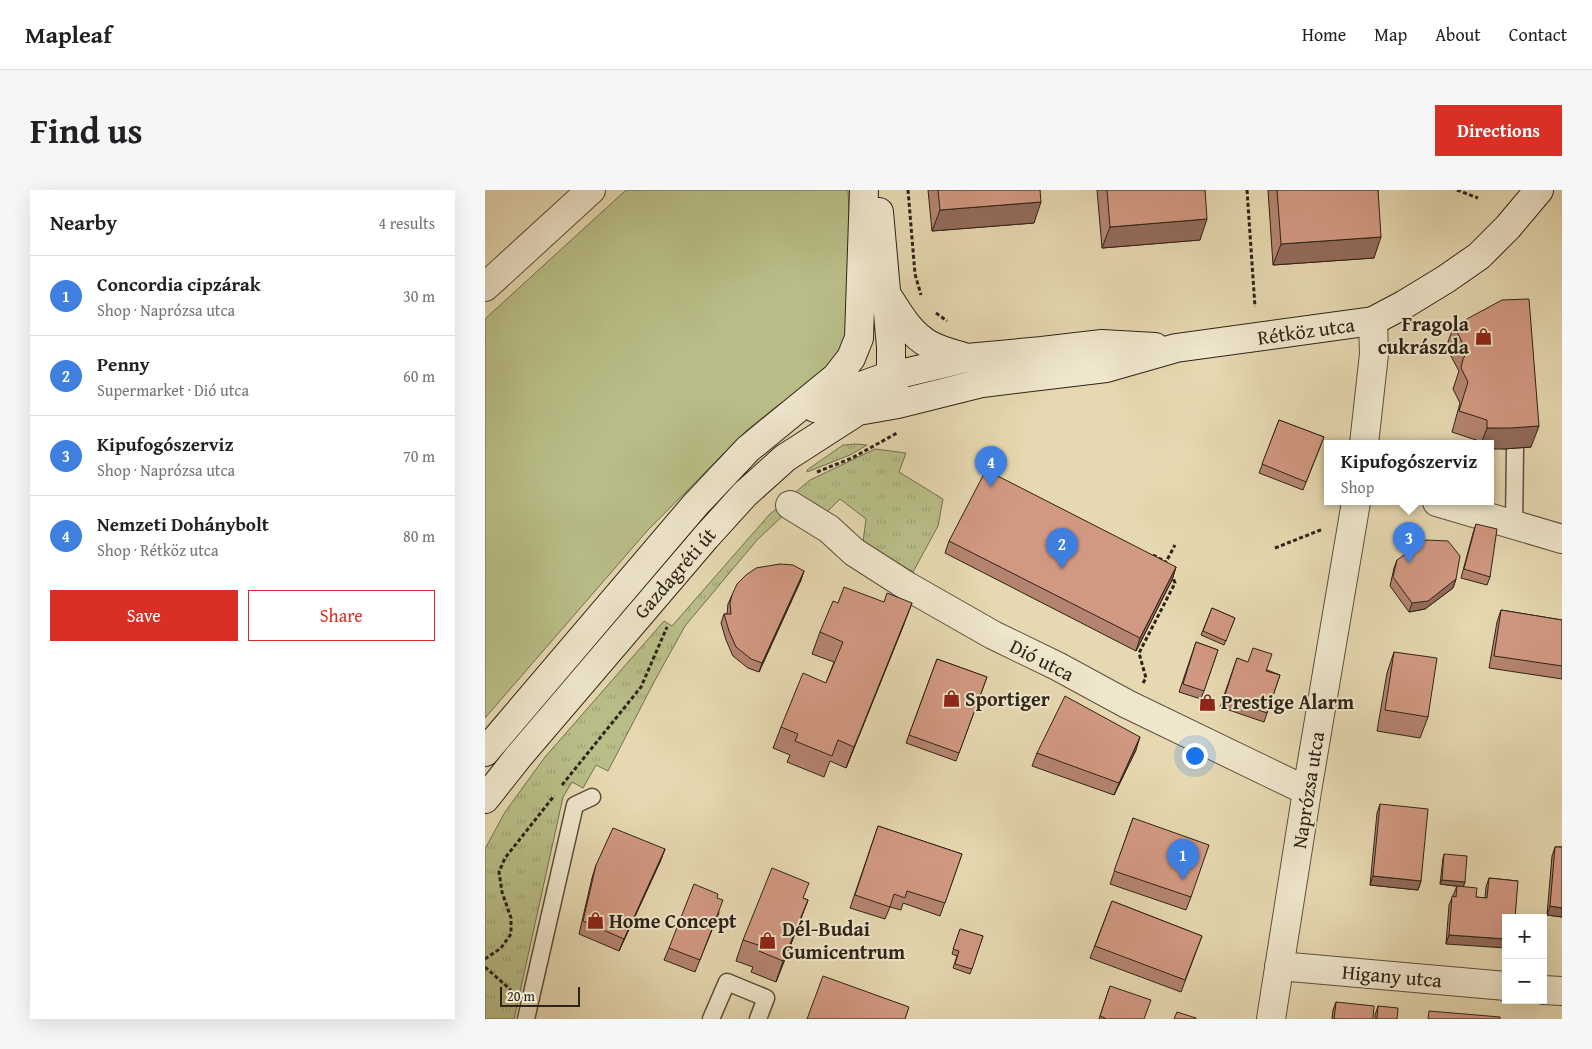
<!DOCTYPE html>
<meta charset="utf-8">
<style>
body{margin:0;font-family:"Gentium Book Plus",serif;background:#f6f6f6;color:#202124}
.controls{position:absolute;right:15px;bottom:15px;display:grid;overflow:hidden;border-radius:0px;box-shadow:0 5px 20px #0002}
.controls button{width:45px;height:45px;display:grid;place-items:center;padding:0;border:0;border-bottom:1px solid #e0e0e0;background:#fff;color:#202124;font:25px sans-serif}
.scale{position:absolute;left:15px;bottom:12px;width:80px;box-sizing:border-box;padding-left:5px;border:2px solid #2d2317;border-top:0;font-size:14px;line-height:18px;white-space:nowrap;color:#2d2317;-webkit-text-stroke:4px #efe6cc;paint-order:stroke}
.you{position:absolute;left:709px;top:565px;width:18px;height:18px;margin:-12px;border:4px solid #fff;border-radius:50%;background:#1a73e8;box-shadow:0 0 0 8px #1a73e833}
.badge{display:grid;place-items:center;width:32px;height:32px;border-radius:50%;background:#d93025;color:#fff;font-size:16px;font-weight:700}
.pin{position:absolute;translate:-50% -41px;filter:drop-shadow(0 1px 2px #0008)}
.pin::after{content:'';position:absolute;top:26px;width:18px;height:15px;background:inherit;clip-path:polygon(0 0,100% 0,50% 100%)}
.popup{position:absolute;left:839px;top:250px;width:170px;height:65px;box-sizing:border-box;display:grid;place-content:center;border-radius:0px;background:#fff;filter:drop-shadow(0 1px 4px #0005);font-size:16px;white-space:nowrap;color:#757577}
.popup b{font-size:19px;color:#202124}
.popup::after{content:'';position:absolute;left:50%;top:100%;margin-left:-10px;border:10px solid transparent;border-top-color:#fff}
.list{margin:0;padding:0;list-style:none}
h2{display:flex;justify-content:space-between;align-items:center;height:65px;margin:0;padding:0 20px;font-size:21px}
h2 small{font-size:16px;font-weight:400;color:#757577}
.list li{display:grid;grid-template-columns:32px 1fr auto;gap:15px;align-items:center;box-sizing:border-box;height:80px;padding:0 20px;border-top:1px solid #e0e0e0}
.list b{display:block;font-size:19px;white-space:nowrap}
.list p{margin:0;font-size:16px;white-space:nowrap;color:#757577}
.list em{font-size:16px;font-style:normal;color:#757577}
.actions{display:flex;gap:10px;padding:15px 20px}
.actions a{flex:1;padding:11px 0;border:1px solid #d93025;border-radius:0px;text-align:center;font-size:18px;color:#d93025}
.actions .main{background:#d93025;color:#fff}
.map{position:relative;flex:none;width:1077px;height:829px;overflow:hidden;border-radius:0px}
header{display:flex;align-items:center;gap:30px;box-sizing:border-box;height:70px;padding:0 25px;background:#fff;border-bottom:1px solid #e0e0e0}
header strong{font-size:24px}
nav{display:flex;gap:28px;margin-inline-start:auto;font-size:18px}
.intro{display:flex;align-items:center;justify-content:space-between;box-sizing:border-box;height:120px;padding:0 30px}
h1{margin:0;font-size:35px}
.button{padding:12px 22px;border-radius:0px;background:#d93025;color:#fff;font-size:18px;font-weight:700}
main{display:flex;gap:30px;padding:0 30px}
aside{flex:1;background:#fff;border-radius:0px;box-shadow:0 5px 20px #0002}
.map>svg:first-child{display:block}
.grass{fill:url(#grass-tufts);stroke:#737050}
.park{fill:#b9be88;stroke:#737050}
.lines{fill:none;stroke-linecap:round;stroke-linejoin:round}
.lane-casing{stroke:#5b503d;stroke-width:19}
.street-casing{stroke:#5b503d;stroke-width:30}
.secondary-casing{stroke:#2d2317;stroke-width:30}
.path{stroke:#2d2317;stroke-width:3;stroke-dasharray:4 2.5;stroke-linecap:butt}
.lane{stroke:#efe6cc;stroke-width:16}
.street{stroke:#efe6cc;stroke-width:28}
.secondary{stroke:#efe6cc;stroke-width:28}
.wall{fill:#b58470;stroke:#2d2317}
.shaded-wall{fill:#936b5b;stroke:#2d2317}
.building{fill:#d29982;stroke:#2d2317}
.labels{text-anchor:middle;stroke-width:4;stroke-linejoin:round;paint-order:stroke}
.poi-label{font-size:20px;font-weight:bold;fill:#2d2317;stroke:#efe6cc;text-anchor:start}
.street-label{font-size:20px;fill:#2d2317;stroke:#efe6cc}
</style>
<header>
<strong>Mapleaf</strong>
<nav><a>Home</a><a>Map</a><a>About</a><a>Contact</a></nav>
</header>
<div class="intro"><h1>Find us</h1><a class="button">Directions</a></div>
<main>
<aside>
<h2>Nearby<small>4 results</small></h2>
<ul class="list">
<li><span class="badge" style="background:#3f7fe0">1</span><div><b>Concordia cipzárak</b><p>Shop · Naprózsa utca</p></div><em>30 m</em></li>
<li><span class="badge" style="background:#3f7fe0">2</span><div><b>Penny</b><p>Supermarket · Dió utca</p></div><em>60 m</em></li>
<li><span class="badge" style="background:#3f7fe0">3</span><div><b>Kipufogószerviz</b><p>Shop · Naprózsa utca</p></div><em>70 m</em></li>
<li><span class="badge" style="background:#3f7fe0">4</span><div><b>Nemzeti Dohánybolt</b><p>Shop · Rétköz utca</p></div><em>80 m</em></li>
</ul>
<div class="actions"><a class="main">Save</a><a>Share</a></div>
</aside>
<div class="map">
<svg width="1077" height="829" viewBox="0 0 1077 829">
<defs>
<pattern id="grass-tufts" width="24" height="20" patternUnits="userSpaceOnUse" patternTransform="scale(1.25)"><rect width="24" height="20" fill="#b9be88"/><path d="M3 7l-1-3M5 7V3M7 7l1-3M15 17l-1-3M17 17v-4M19 17l1-3" fill="none" stroke="#9fa375"/></pattern>
</defs>
<rect width="100%" height="100%" fill="#e6d8b0"/>
<filter id="stains"><feTurbulence type="fractalNoise" baseFrequency=".004" numOctaves="4"/><feColorMatrix values="0 0 0 0 .2 0 0 0 0 .09 0 0 0 0 .02 0 0 0 .5 -.17"/></filter>
<radialGradient id="worn" r=".72"><stop offset=".6" stop-color="#630" stop-opacity="0"/><stop offset="1" stop-color="#630" stop-opacity=".3"/></radialGradient>
<!-- grass -->
<path class="grass" d="M371 254 382 255 365 265 322 282V280L358 255Z
M390 259 421 263 414 282 458 309 453 336 428 382 378 352 381 329 355 309 342 322 317 308 272 350 200 436 169 492 123 581 111 575 98 598 87 592 78 607 29 829H0V659L20 622 60 567 179 431 187 436 284 325 325 290Z"/>
<!-- park -->
<path class="park" d="M141 0H363L368 117 359 162 346 179 292 216 262 240 162 341 0 528V129Z"/>
<g class="lines">
<defs>
<path id="lane" d="M1029 335 1030 258
M41 829 90 615 107 607
M226 829 242 792 281 808 273 829"/>
<path id="street" d="M0 97 106 0
M879 254 889 164 888 131
M952 312 1077 349
M305 315 344 339 369 362 422 396 508 445 572 476 642 514 822 601
M794 776 1021 796
M1058 800 1077 801
M786 829 822 601 871 312"/>
<path id="secondary" d="M394 22 406 157V185L410 203
M402 105C414 124 425 144 445 155 456 161 470 164 482 168
M330 218 362 201 398 188 482 168 557 161 617 154 670 157
M373 221 413 214 497 193 621 178 691 158 888 131 920 114 961 89 994 66 1023 37 1054 0
M0 562 211 314 263 259 351 187 366 168 374 148 379 0
M0 609 34 566 221 347 260 304 300 268 373 221 396 201 406 185"/>
</defs>
<!-- lane casing -->
<use href="#lane" class="lane-casing"/>
<!-- street casing -->
<use href="#street" class="street-casing"/>
<!-- secondary casing -->
<use href="#secondary" class="secondary-casing"/>
<!-- path -->
<path class="path" d="M423 0 430 84 436 105
M762 0 770 117
M972 0 993 8
M451 123 462 131
M332 282 367 268 412 243
M790 358 838 339
M668 365 681 372
M682 375 681 372 690 355
M658 493 661 488 654 463 690 393 687 385
M77 595 156 497 182 437
M0 769 16 758 26 744V728L17 702 14 682 20 668 69 606
M0 777 26 800"/>
<!-- lane -->
<use href="#lane" class="lane"/>
<!-- street -->
<use href="#street" class="street"/>
<!-- secondary -->
<use href="#secondary" class="secondary"/>
</g>
<!-- wall -->
<path class="wall" d="M443 0H555L549 33 447 41Z
M612 0H720L715 50 617 58Z
M783 0H893L889 68 788 75Z
M969 136 1046 257 1018 259 1005 254H994V251L967 242 975 213 968 199 974 181 961 157Z
M794 230 839 247 818 300 774 283Z
M991 334 1005 387 1002 395 976 388 988 343Z
M464 351 691 377 687 390 651 461 460 363Z
M912 370 971 389 968 398 940 419 924 422 905 396 909 378Z
M319 381 316 390 274 482 263 478 248 466 241 450 236 433 239 424H242L243 414 247 405Z
M399 412 419 434 361 578 345 571 339 587 302 572 305 565 288 558 296 537 341 493 349 472 327 464 335 442 353 413Z
M727 418 750 428 739 455 716 445Z
M1016 420 1077 430V489L1004 478 1012 432Z
M711 452 733 460 716 509 694 502Z
M909 462 943 527 935 548 892 541 902 483Z
M752 468 795 485 779 532 735 517Z
M452 469 502 487 471 571 421 553Z
M651 560 629 605 547 576 552 563Z
M895 614 936 691 933 700 885 695 892 623Z
M648 628 706 707 701 720 625 694Z
M393 636 477 664 455 726 418 713 416 720 405 717 400 729 365 718Z
M1070 657H1077V727L1062 725 1067 666Z
M180 659 175 672 134 761 94 744 107 688 111 675Z
M959 664 980 692 978 697 955 694 958 668Z
M1004 688 1033 691 961 754 964 715 972 696 991 707 1000 708 1001 697Z
M232 708 234 723 210 782 179 770 184 758Z
M318 708 323 710 291 792 266 782 268 777 251 771 258 750Z
M627 711 717 746 696 802 605 768Z
M475 739 498 746 485 784 468 778 472 766 467 764Z
M625 796 659 829H614Z
M851 812 888 829H847L848 820Z
M893 816 912 829H890V825Z"/>
<!-- shaded-wall -->
<path class="shaded-wall" d="M556 12 549 33 447 41 455 20Z
M722 29 715 50 617 58 625 37Z
M896 47 889 68 788 75 796 54Z
M1054 236 1046 257 1018 259H1005V254H996L1002 238Z
M691 377 687 390 651 461 655 448Z
M319 381 316 390 274 482 277 473Z
M971 389 968 398 940 419 924 422 927 413Z
M427 413 419 434 361 578 369 557Z
M655 547 651 560 629 605 634 593Z
M180 659 175 672 134 761 139 749Z
M888 686 936 691 933 700 885 695Z
M957 690 980 692 978 697 955 694Z
M323 710 315 731 291 792 298 771Z
M1065 716 1077 718V727L1062 725Z
M964 745 1021 749V758L961 754Z"/>
<!-- building -->
<path class="building" d="M453 0H555L556 12 455 20Z
M622 0H720L722 29 625 37Z
M792 0H893L896 47 796 54Z
M1044 109 1054 236 1026 238H1002V230L974 221 983 192 976 178 978 169 982 162 969 136 1017 110Z
M794 230 839 247 821 292 777 274Z
M501 280 691 377 655 448 464 351Z
M991 334 1012 339 1005 387 979 379Z
M941 350 963 351 975 366 971 389 943 411 927 413 908 387 912 370Z
M295 374 308 375 319 381 277 473 266 469 251 457 244 441 239 424H246L245 413 247 405 252 394 261 385 271 378Z
M359 397 399 412 402 403 427 413 369 557 353 550 347 566 310 551 313 544 296 537 318 483 341 493 358 452 335 442 348 411 353 413Z
M727 418 750 428 741 451 718 441Z
M1016 420 1077 430V476L1009 466Z
M711 452 733 460 719 501 698 494Z
M768 458 787 464 781 481 795 485 782 523 739 508 752 468 763 472Z
M909 462 952 468 943 527 900 520Z
M452 469 502 487 474 563 424 545Z
M580 506 655 547 634 593 552 563Z
M895 614 943 619 936 691 888 686Z
M648 628 724 655 706 707 629 681Z
M393 636 477 664 460 713 422 701 420 708 409 704 405 717 370 705Z
M128 638 180 659 139 749 98 731 111 675Z
M1070 657H1077V718L1065 716Z
M959 664 982 666 980 692 957 690Z
M287 678 324 693 318 708 323 710 298 771 274 761 276 756 258 750Z
M1004 688 1033 691 1030 728H1021V749L964 745 967 706 971 707 972 696 992 698 991 707 1002 708Z
M209 694 233 704 232 708 238 710 215 770 184 758Z
M627 711 717 746 700 790 610 756Z
M475 739 498 746 487 779 470 774 474 761 468 759Z
M338 786 424 817 420 829H322Z
M625 796 666 810 659 829H620V828L615 826Z
M851 812 889 816 888 829H849Z
M893 816 913 818 912 829H892Z
M944 821 1015 827V829H943Z
M692 822 711 828V829H689Z"/>
<!-- icons -->
<defs>
<symbol id="shop-bare" viewBox="-9 -9 18 18"><path d="M-5-2.5h2.3a2.7 3.5 0 0 1 5.4 0H5L5.5 6h-11ZM-1.5-2.5h3a1.5 2.3 0 0 0-3 0Z" fill="#8f2418" stroke="#efe6cc" stroke-width="2.5" paint-order="stroke"/></symbol>
</defs>
<g fill-rule="evenodd">
<use href="#shop-bare" x="986" y="134" width="25" height="25"/>
<use href="#shop-bare" x="454" y="496" width="25" height="25"/>
<use href="#shop-bare" x="710" y="500" width="25" height="25"/>
<use href="#shop-bare" x="98" y="718" width="25" height="25"/>
<use href="#shop-bare" x="270" y="738" width="25" height="25"/>
</g>
<g class="labels">
<!-- poi labels -->
<g class="poi-label">
<text x="984" y="141" text-anchor="end">Fragola<tspan x="984" dy="23">cukrászda</tspan></text>
<text x="480" y="516">Sportiger</text>
<text x="736" y="519">Prestige Alarm</text>
<text x="124" y="738">Home Concept</text>
<text x="297" y="746">Dél-Budai<tspan x="297" dy="23">Gumicentrum</tspan></text>
</g>
<!-- street labels -->
<g class="street-label">
<text transform="translate(821 141) rotate(-8)" y="7">Rétköz utca</text>
<text transform="translate(190 383) rotate(-49)" y="7">Gazdagréti út</text>
<text transform="translate(557 470) rotate(27)" y="7">Dió utca</text>
<text transform="translate(823 600) rotate(-81)" y="7">Naprózsa utca</text>
<text transform="translate(907 786) rotate(5)" y="7">Higany utca</text>
</g>
</g>
<rect width="100%" height="100%" filter="url(#stains)"/>
<rect width="100%" height="100%" fill="url(#worn)"/>
</svg>
<div class="controls">
<button>+</button>
<button>−</button>
</div>
<div class="scale">20 m</div>
<div class="you"></div>
<div class="pin badge" style="left:698px;top:690px;background:#3f7fe0">1</div>
<div class="pin badge" style="left:577px;top:379px;background:#3f7fe0">2</div>
<div class="pin badge" style="left:924px;top:373px;background:#3f7fe0">3</div>
<div class="popup"><b>Kipufogószerviz</b>Shop</div>
<div class="pin badge" style="left:506px;top:297px;background:#3f7fe0">4</div>
</div>
</main>
